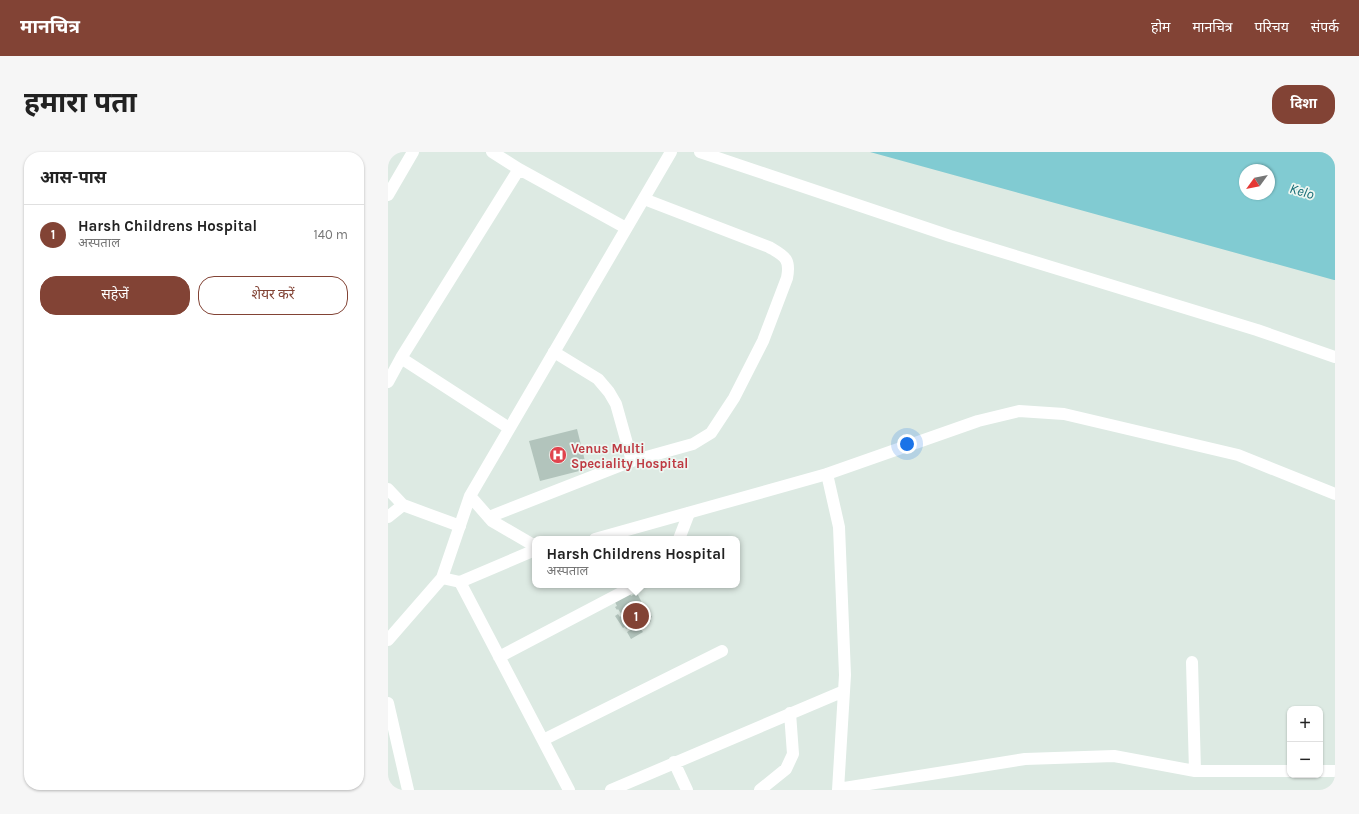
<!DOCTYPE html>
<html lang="hi">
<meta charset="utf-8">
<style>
body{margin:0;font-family:Karla,"Noto Sans Devanagari",sans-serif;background:#f6f6f6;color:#222}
.controls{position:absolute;right:12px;bottom:12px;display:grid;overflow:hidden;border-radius:8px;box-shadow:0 1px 3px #0004}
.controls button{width:36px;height:36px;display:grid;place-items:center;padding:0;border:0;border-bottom:1px solid #e0e0e0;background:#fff;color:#222;font:20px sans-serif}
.compass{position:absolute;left:851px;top:12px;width:36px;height:36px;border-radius:50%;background:#fff;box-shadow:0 1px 3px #0004;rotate:237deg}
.you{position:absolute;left:519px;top:292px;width:14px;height:14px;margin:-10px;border:3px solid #fff;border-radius:50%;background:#1a73e8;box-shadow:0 0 0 6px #1a73e833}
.badge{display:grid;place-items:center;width:26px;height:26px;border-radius:50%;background:#824335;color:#fff;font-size:13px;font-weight:700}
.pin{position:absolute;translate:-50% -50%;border:2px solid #fff;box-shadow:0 1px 4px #0006}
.popup{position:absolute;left:144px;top:384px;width:208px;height:52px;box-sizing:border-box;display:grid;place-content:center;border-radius:8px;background:#fff;filter:drop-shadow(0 1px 3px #0005);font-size:13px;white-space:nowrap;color:#767676}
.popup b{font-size:15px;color:#222}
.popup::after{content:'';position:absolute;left:50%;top:100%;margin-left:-8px;border:8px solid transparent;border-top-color:#fff}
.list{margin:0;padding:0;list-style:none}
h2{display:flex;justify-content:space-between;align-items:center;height:52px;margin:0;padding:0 16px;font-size:17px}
h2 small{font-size:13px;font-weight:400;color:#767676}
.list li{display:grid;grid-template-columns:26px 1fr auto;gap:12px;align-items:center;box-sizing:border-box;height:60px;padding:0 16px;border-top:1px solid #e0e0e0}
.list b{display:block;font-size:15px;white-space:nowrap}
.list p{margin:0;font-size:13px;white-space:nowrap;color:#767676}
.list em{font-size:13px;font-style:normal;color:#767676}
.actions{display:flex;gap:8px;padding:12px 16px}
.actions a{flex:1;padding:9px 0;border:1px solid #824335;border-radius:16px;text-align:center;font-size:14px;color:#824335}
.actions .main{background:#824335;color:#fff}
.map{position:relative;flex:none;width:947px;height:638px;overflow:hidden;border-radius:16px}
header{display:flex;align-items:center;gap:24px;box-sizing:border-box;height:56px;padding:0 20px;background:#824335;color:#fff}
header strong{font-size:19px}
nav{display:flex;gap:22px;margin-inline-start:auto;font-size:14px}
.intro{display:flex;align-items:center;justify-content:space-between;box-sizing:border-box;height:96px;padding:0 24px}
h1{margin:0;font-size:28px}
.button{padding:10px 18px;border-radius:16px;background:#824335;color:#fff;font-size:14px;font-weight:700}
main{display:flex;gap:24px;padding:0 24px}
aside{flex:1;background:#fff;border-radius:16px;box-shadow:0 1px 3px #0004}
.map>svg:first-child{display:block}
.water{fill:#81cbd2;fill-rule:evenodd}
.building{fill:#b2c4bc}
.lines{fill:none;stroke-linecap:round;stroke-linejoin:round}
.minor{stroke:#fff;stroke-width:12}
.tertiary{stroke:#fff;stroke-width:12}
.labels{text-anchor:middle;stroke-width:3.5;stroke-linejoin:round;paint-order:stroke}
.health-label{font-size:13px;font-weight:bold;fill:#be3a42;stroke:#edf6f1;text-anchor:start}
.water-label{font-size:14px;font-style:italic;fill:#176d76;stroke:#edf6f1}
</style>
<header>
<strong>मानचित्र</strong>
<nav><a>होम</a><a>मानचित्र</a><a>परिचय</a><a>संपर्क</a></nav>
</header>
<div class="intro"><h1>हमारा पता</h1><a class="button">दिशा</a></div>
<main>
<aside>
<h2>आस-पास<small></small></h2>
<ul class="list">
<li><span class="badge">1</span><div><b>Harsh Childrens Hospital</b><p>अस्पताल</p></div><em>140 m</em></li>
</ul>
<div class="actions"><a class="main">सहेजें</a><a>शेयर करें</a></div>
</aside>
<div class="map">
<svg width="947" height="638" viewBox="0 0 947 638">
<rect width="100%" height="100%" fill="#ddeae3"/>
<!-- water -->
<path class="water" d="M482 0H947V128H946ZM857 18H881V42H857Z"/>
<!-- building -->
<path class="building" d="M189 277 199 317 152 329 141 289Z
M242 441 243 444 249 441 260 463 262 462 264 465 262 466 263 469 252 476 255 480 243 487 239 480 244 477 242 475 238 477 237 475 235 476 227 464 230 462 232 465 234 463 230 457 229 458 227 455 229 454 227 450Z"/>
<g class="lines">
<!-- minor -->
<path class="minor" d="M104 0 131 17 238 76
M312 0 562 84 869 178 947 205
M0 43 25 0
M166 200 210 227 221 240 228 252 244 309
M13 206 121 276
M0 230 13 206 131 17
M439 322 451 375 457 523 450 638
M0 337 15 353 72 374
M0 365 15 353
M101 365 244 309 305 292 323 281 346 246 375 189 399 126C403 106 396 104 381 95L256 47
M291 387 301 361
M72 430 181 638
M111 505 248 433
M804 510 807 619
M155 588 334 499
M286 610 299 638
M932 619H947
M450 637 637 607 726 604 807 619H902
M223 638 456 539
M372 638 398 617 405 602 402 561"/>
<!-- tertiary -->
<path class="tertiary" d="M82 344 104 369 147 394
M207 387 439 322 590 269 631 259 676 262 850 303 947 342
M54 426 72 430 147 398
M0 488 54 426 82 344 283 0
M0 551 20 638"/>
</g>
<!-- icons -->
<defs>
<symbol id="hospital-disc" viewBox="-11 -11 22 22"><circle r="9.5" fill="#e0444e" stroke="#edf6f1"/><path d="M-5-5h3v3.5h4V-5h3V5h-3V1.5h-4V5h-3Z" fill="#fff"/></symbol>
</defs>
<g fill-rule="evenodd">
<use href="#hospital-disc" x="160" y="293" width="20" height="20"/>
</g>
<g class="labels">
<!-- health labels -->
<g class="health-label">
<text x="183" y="301">Venus Multi<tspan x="183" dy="15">Speciality Hospital</tspan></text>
</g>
<!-- water labels -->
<g class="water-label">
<text transform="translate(914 39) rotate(17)" y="5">Kelo</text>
</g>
</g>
</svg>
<div class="controls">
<button>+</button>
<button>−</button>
</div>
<svg class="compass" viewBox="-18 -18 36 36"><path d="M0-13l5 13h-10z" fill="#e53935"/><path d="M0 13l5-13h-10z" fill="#767676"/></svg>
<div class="you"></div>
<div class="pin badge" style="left:248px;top:464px">1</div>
<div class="popup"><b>Harsh Childrens Hospital</b>अस्पताल</div>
</div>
</main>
